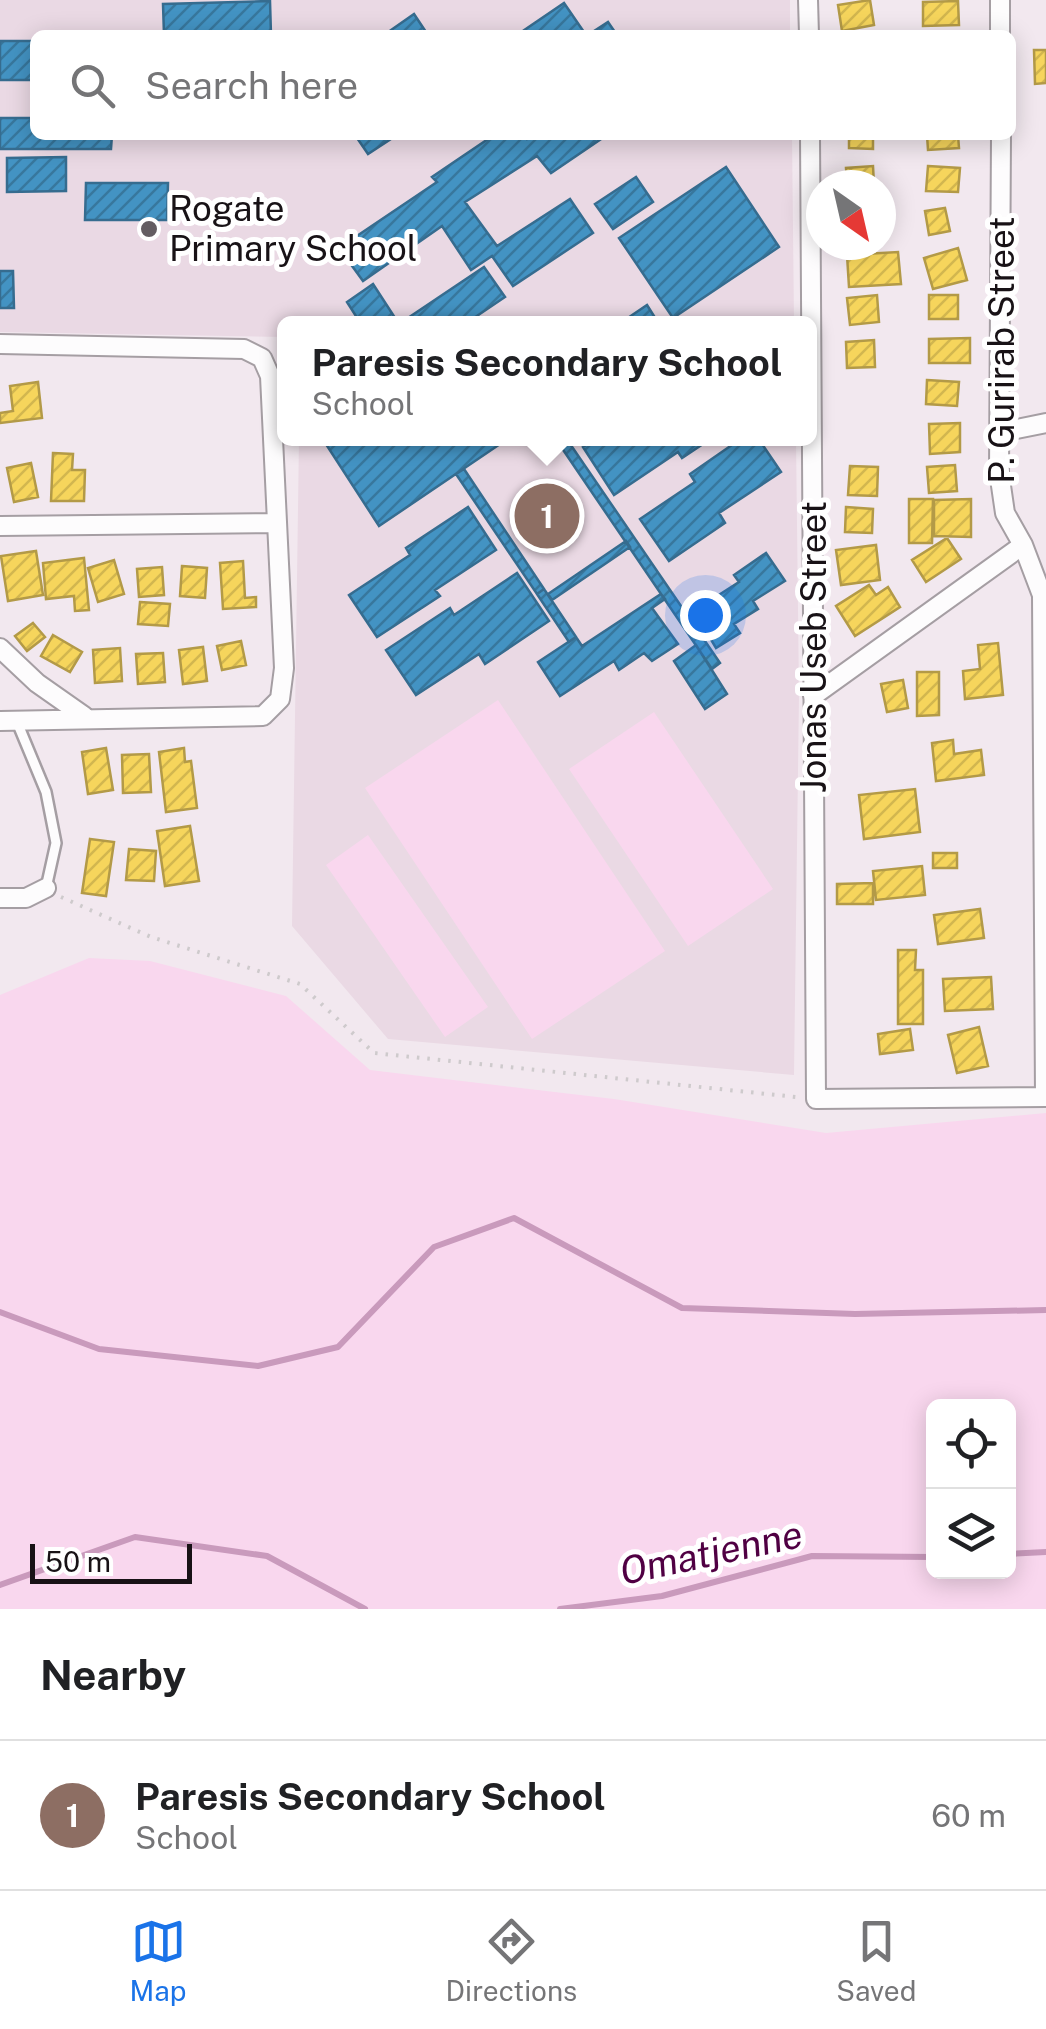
<!DOCTYPE html>
<style>
body{margin:0;font-family:"Public Sans",sans-serif;background:#f2f2f2;color:#202124}
.controls{position:absolute;right:30px;bottom:30px;display:grid;overflow:hidden;border-radius:15px;box-shadow:0 5px 25px #0003}
.controls button{width:90px;height:90px;display:grid;place-items:center;padding:0;border:0;border-bottom:2px solid #e0e0e0;background:#fff;color:#202124;font:50px sans-serif}
.compass{position:absolute;left:806px;top:170px;width:90px;height:90px;border-radius:50%;background:#fff;box-shadow:0 5px 25px #0003;rotate:146deg}
.scale{position:absolute;left:30px;bottom:25px;width:162px;box-sizing:border-box;padding-left:10px;border:5px solid #181216;border-top:0;font-size:28px;line-height:35px;white-space:nowrap;color:#181216;-webkit-text-stroke:8px #fff;paint-order:stroke}
.you{position:absolute;left:705px;top:615px;width:35px;height:35px;margin:-25px;border:8px solid #fff;border-radius:50%;background:#1a73e8;box-shadow:0 0 0 15px #1a73e833}
.badge{display:grid;place-items:center;width:65px;height:65px;border-radius:50%;background:#1a73e8;color:#fff;font-size:32px;font-weight:700}
.pin{position:absolute;translate:-50% -50%;border:5px solid #fff;box-shadow:0 2px 10px #0006}
.popup{position:absolute;left:277px;top:316px;width:540px;height:130px;box-sizing:border-box;display:grid;place-content:center;border-radius:15px;background:#fff;filter:drop-shadow(0 2px 8px #0005);font-size:32px;white-space:nowrap;color:#757577}
.popup b{font-size:38px;color:#202124}
.popup::after{content:'';position:absolute;left:50%;top:100%;margin-left:-20px;border:20px solid transparent;border-top-color:#fff}
.list{margin:0;padding:0;list-style:none}
h2{display:flex;justify-content:space-between;align-items:center;height:130px;margin:0;padding:0 40px;font-size:42px}
h2 small{font-size:32px;font-weight:400;color:#757577}
.list li{display:grid;grid-template-columns:65px 1fr auto;gap:30px;align-items:center;box-sizing:border-box;height:150px;padding:0 40px;border-top:2px solid #e0e0e0}
.list b{display:block;font-size:38px;white-space:nowrap}
.list p{margin:0;font-size:32px;white-space:nowrap;color:#757577}
.list em{font-size:32px;font-style:normal;color:#757577}
.icon{flex:none;width:55px;height:55px;fill:none;stroke:currentColor;stroke-width:2;stroke-linecap:round;stroke-linejoin:round}
.map{position:relative;flex:none;width:1046px;height:1609px;overflow:hidden}
.search{position:absolute;background:#fff;box-shadow:0 5px 25px #0003;left:30px;right:30px;top:30px;height:110px;display:flex;align-items:center;gap:25px;box-sizing:border-box;padding:0 35px;border-radius:15px;color:#757577;font-size:38px}
.sheet{height:280px;background:#fff}
nav{display:flex;justify-content:space-around;align-items:center;box-sizing:border-box;height:140px;border-top:2px solid #e0e0e0;background:#fff;font-size:28px;color:#757577}
nav a{display:grid;justify-items:center;gap:5px}
nav .on{color:#1a73e8}
.map>svg:first-child{display:block}
.built{fill:#ead9e4}
.green{fill:#f9d7ee;fill-rule:evenodd}
.homes{fill:url(#homes-hatch);stroke:#b39a47;stroke-width:2.5}
.schools{fill:url(#schools-hatch);stroke:#366c8f;stroke-width:2.5}
.lines{fill:none;stroke-linecap:round;stroke-linejoin:round}
.stream{stroke:#c99abc;stroke-width:6}
.lane-casing{stroke:#a59ea3;stroke-width:14}
.street-casing{stroke:#a59ea3;stroke-width:22}
.path{stroke:#cecacc;stroke-width:4;stroke-dasharray:2.5 8;stroke-linecap:butt}
.lane{stroke:#fdfcfd;stroke-width:9}
.street{stroke:#fdfcfd;stroke-width:18}
.poi-dot{fill:#645d62;stroke:#fff;stroke-width:4}
.labels{text-anchor:middle;stroke-width:10;stroke-linejoin:round;paint-order:stroke}
.poi-label{font-size:35px;fill:#181216;stroke:#fff;text-anchor:start}
.street-label{font-size:35px;fill:#181216;stroke:#fff}
.water-label{font-size:38px;font-style:italic;fill:#500043;stroke:#fff}
</style>
<div class="map">
<svg width="1046" height="1609" viewBox="0 0 1046 1609">
<defs>
<pattern id="homes-hatch" width="6" height="6" patternUnits="userSpaceOnUse" patternTransform="scale(2.5)"><rect width="6" height="6" fill="#f6d55c"/><path d="M-1 1l2-2M0 6l6-6M5 7l2-2" fill="none" stroke="#d2b64f"/></pattern>
<pattern id="schools-hatch" width="6" height="6" patternUnits="userSpaceOnUse" patternTransform="scale(2.5)"><rect width="6" height="6" fill="#4393c3"/><path d="M-1 1l2-2M0 6l6-6M5 7l2-2" fill="none" stroke="#37779d"/></pattern>
</defs>
<rect width="100%" height="100%" fill="#f2e8ef"/>
<!-- built -->
<path class="built" d="M0 0H790V35H35V135H792L794 323 284 324V337L0 332Z
M299 439H796L799 694 794 1075 388 1039 292 926Z"/>
<!-- green -->
<path class="green" d="M498 700 665 951 532 1039 365 788Z
M654 712 773 889 688 946 569 769Z
M368 835 488 1007 445 1037 326 865Z
M89 958 150 961 286 996 370 1070 614 1099 826 1133 1046 1113V1609H0V995ZM1008 1406V1572H934V1406Z"/>
<!-- homes -->
<path class="homes" d="M870 0 874 25 842 31 838 5Z
M958 1 959 25 923 26V2Z
M1034 50H1046V83L1035 84Z
M849 135H873V149L849 148Z
M927 135H958L959 148 928 150Z
M873 166 874 185H847L846 168Z
M928 166 960 168 958 192 926 191Z
M945 208 950 231 929 235 925 211Z
M958 248 967 280 933 289 924 258Z
M898 252 901 284 849 287 847 255Z
M877 295 879 322 850 325 847 298Z
M929 295H958V319H929Z
M970 338V363H929V339Z
M874 340 875 367 847 368 846 342Z
M927 380 959 382 957 406 926 404Z
M38 382 42 418 0 423V413L13 411 10 386Z
M960 423V452L930 454 929 424Z
M53 453 73 454 72 470H85L84 501H51Z
M31 463 38 497 14 502 7 468Z
M955 465 957 491 929 493 927 467Z
M850 466 878 467 877 496 848 495Z
M909 499H933L932 543H909Z
M971 499V537L934 536V500Z
M846 507 873 509 872 533 845 532Z
M947 538 961 559 926 582 912 560Z
M876 545 880 580 841 585 836 550Z
M36 551 43 595 8 601 1 556Z
M84 558 89 610 75 611 74 596 46 599 43 563Z
M114 560 124 594 98 602 88 568Z
M243 561 245 598 256 597V607L223 609 220 563Z
M182 566 207 568 205 598 180 596Z
M162 567 164 595 139 597 137 569Z
M869 585 876 595 888 587 900 607 855 636 836 606Z
M140 602 170 604 168 626 138 624Z
M33 623 45 637 27 651 15 636Z
M53 635 82 652 70 672 41 656Z
M241 641 246 665 222 670 217 646Z
M998 643 1003 695 965 699 963 671 980 669 978 645Z
M203 647 207 681 183 684 179 650Z
M120 648 122 681 95 683 93 650Z
M163 653 165 682 138 684 136 654Z
M917 672H939V715L917 716Z
M903 680 908 708 887 712 881 684Z
M953 740 954 754 981 750 984 775 936 781 932 743Z
M106 748 113 790 88 794 82 752Z
M184 748 185 762 191 761 197 808 166 812 159 752Z
M149 754 151 792 123 793 122 755Z
M915 789 920 832 864 839 859 795Z
M190 826 199 881 165 886 157 831Z
M90 839 114 842 106 896 82 893Z
M129 849 156 851 154 881 126 880Z
M933 853H957V868H933Z
M922 866 925 895 876 900 873 871Z
M873 883V904H837V884Z
M980 909 984 938 938 944 934 915Z
M898 950H916L915 970H923V1024H898Z
M991 977 993 1009 945 1011 943 979Z
M979 1027 988 1066 957 1073 948 1035Z
M910 1029 913 1050 880 1054 878 1034Z"/>
<!-- schools -->
<path class="schools" d="M270 1 271 35H164L163 4Z
M564 3 586 35H517Z
M414 14 428 35H384Z
M608 22 617 35H588Z
M0 41H35V80H0Z
M0 118H35V135H112L111 149H0Z
M355 135H397L368 154Z
M494 135H524L527 139 534 135H607L551 173 537 156 465 202 497 246 570 199 593 233 513 286 492 256 471 270 442 226 363 281 339 248 437 182 432 177Z
M66 157V191L7 192V158Z
M726 167 779 247 673 318 619 238Z
M636 177 653 202 613 229 595 204Z
M86 183H168L167 220H85Z
M484 267 505 297 465 324H399Z
M0 271H13L14 308H0Z
M373 284 399 324H361L347 302Z
M647 305 659 324H619Z
M322 438H509L379 526Z
M555 438H566L720 663 712 669Z
M596 438H712L682 458 678 452 614 495 583 447Z
M742 438H758L781 472 719 513 725 523 669 561 640 519 695 482 690 474Z
M464 469 544 589 537 594 456 474Z
M468 507 496 550 435 590 440 596 377 637 349 595 410 555 406 548Z
M626 541 630 547 552 600 548 594Z
M766 553 785 581 753 601 758 609 734 624 740 633 716 648 694 611 739 582 734 575Z
M517 573 549 621 485 664 479 654 416 695 386 650 450 608 454 615Z
M544 589 576 637 569 642 537 594Z
M661 594 665 599 652 608 678 644 652 661 644 653 619 670 614 661 560 696 538 662 576 637 582 646Z
M696 645 727 694 705 709 674 661Z"/>
<g class="lines">
<!-- stream -->
<path class="stream" d="M0 1312 99 1349 258 1366 338 1347 434 1247 514 1218 682 1308 855 1314 1046 1310
M1008 1554 1046 1552
M0 1585 135 1537 267 1556 365 1609
M560 1609 662 1596 812 1556 934 1557"/>
<defs>
<path id="lane" d="M17 722 46 792 56 843 46 888"/>
<path id="street" d="M808 0 809 35
M1000 0V35
M810 135 816 1099 1046 1097
M1001 135 999 472 1005 513 1023 545 1042 595 1045 1097
M0 344 244 349 262 358 270 376 284 668 280 699 263 716 0 721
M1002 432 1046 423
M0 526 275 523
M0 648 37 683 84 716
M813 696 1023 545
M0 898H26L46 888"/>
</defs>
<!-- lane casing -->
<use href="#lane" class="lane-casing"/>
<!-- street casing -->
<use href="#street" class="street-casing"/>
<!-- path -->
<path class="path" d="M61 897 151 937 300 984 374 1053 796 1097"/>
<!-- lane -->
<use href="#lane" class="lane"/>
<!-- street -->
<use href="#street" class="street"/>
</g>
<!-- markers -->
<circle class="poi-dot" cx="149" cy="229" r="10"/>
<g class="labels">
<!-- poi labels -->
<g class="poi-label">
<text x="169" y="221">Rogate<tspan x="169" dy="40">Primary School</tspan></text>
</g>
<!-- street labels -->
<g class="street-label">
<text transform="translate(1002 350) rotate(-90)" y="12">P. Gurirab Street</text>
<text transform="translate(814 647) rotate(-90)" y="12">Jonas Useb Street</text>
</g>
<!-- water labels -->
<g class="water-label">
<text transform="translate(711 1553) rotate(-12)" y="13">Omatjenne</text>
</g>
</g>
</svg>
<div class="controls">
<button><svg class="icon" aria-label="locate" viewBox="0 0 24 24"><circle cx="12" cy="12" r="6"/><path d="M12 2v4M12 18v4M2 12h4M18 12h4"/></svg></button>
<button><svg class="icon" aria-label="layers" viewBox="0 0 24 24"><path d="M12 4l9 5-9 5-9-5zM3 14l9 5 9-5"/></svg></button>
</div>
<svg class="compass" viewBox="-18 -18 36 36"><path d="M0-13l5 13h-10z" fill="#e53935"/><path d="M0 13l5-13h-10z" fill="#757577"/></svg>
<div class="scale">50 m</div>
<div class="you"></div>
<div class="pin badge" style="left:547px;top:516px;background:#8d6e63">1</div>
<div class="popup"><b>Paresis Secondary School</b>School</div>
<div class="search"><svg class="icon" aria-label="search" viewBox="0 0 24 24"><circle cx="10" cy="10" r="6"/><path d="M15 15l6 6"/></svg>Search here</div>
</div>
<section class="sheet">
<h2>Nearby<small></small></h2>
<ul class="list">
<li><span class="badge" style="background:#8d6e63">1</span><div><b>Paresis Secondary School</b><p>School</p></div><em>60 m</em></li>
</ul>
</section>
<nav>
<a class="on"><svg class="icon" aria-label="map" viewBox="0 0 24 24"><path d="M3 6l6-2 6 2 6-2v14l-6 2-6-2-6 2zM9 4v14M15 6v14"/></svg>Map</a>
<a><svg class="icon" aria-label="directions" viewBox="0 0 24 24"><path d="M12 3l9 9-9 9-9-9zM9 14v-3h6M13 9l2 2-2 2"/></svg>Directions</a>
<a><svg class="icon" aria-label="saved" viewBox="0 0 24 24"><path d="M7 4h10v16l-5-4-5 4z"/></svg>Saved</a>
</nav>
